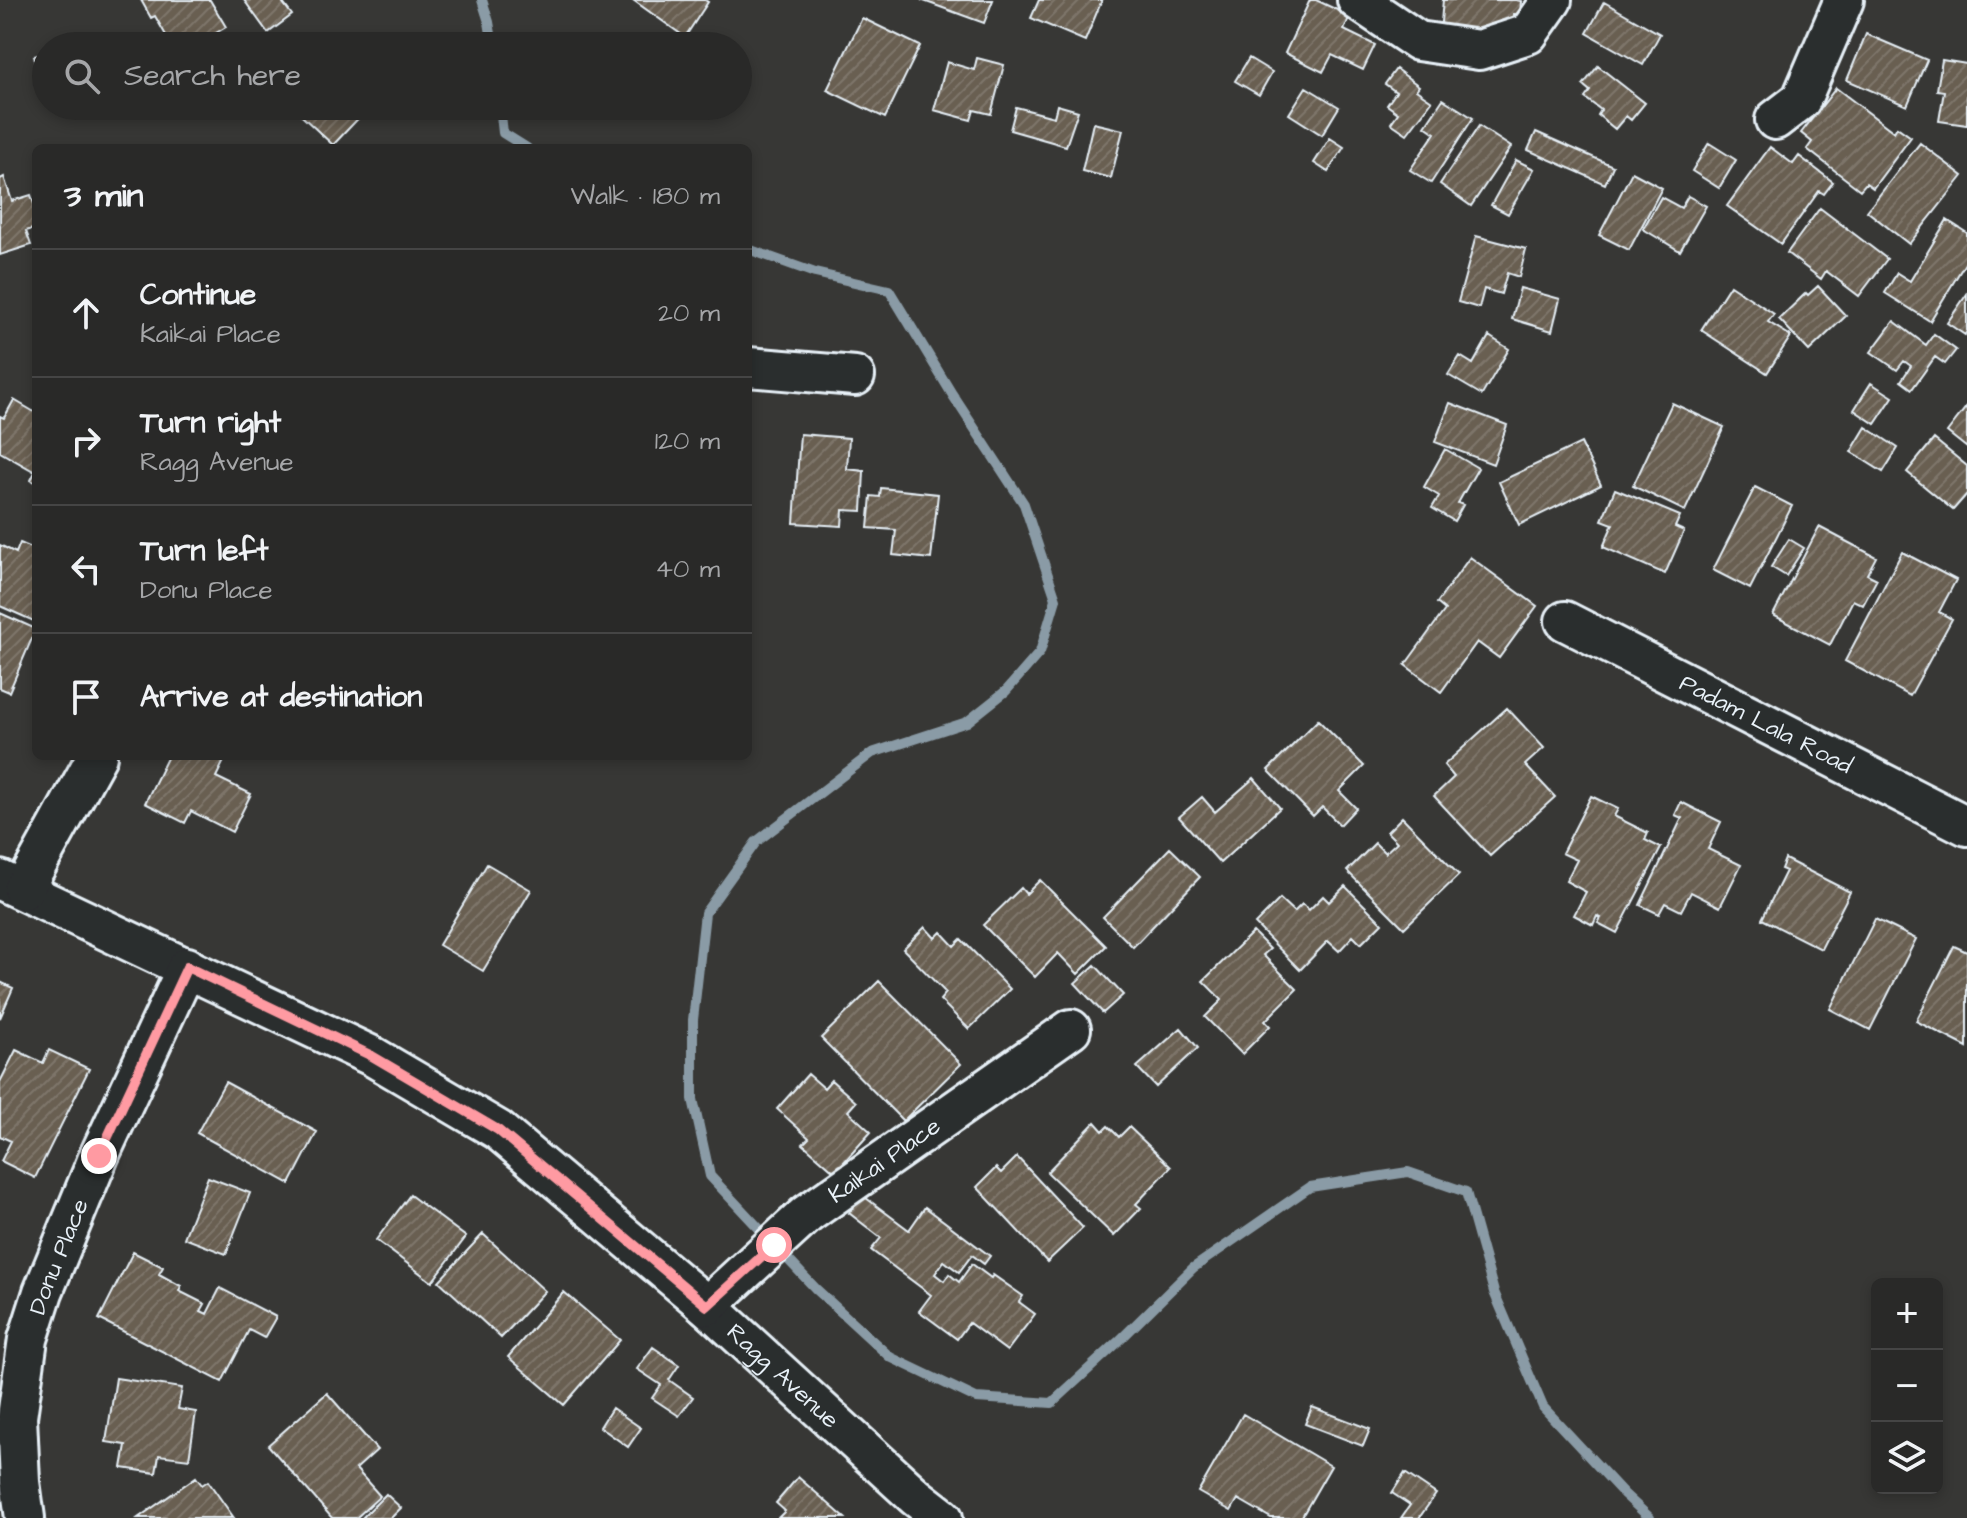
<!DOCTYPE html>
<meta charset="utf-8">
<style>
body{margin:0;font-family:"Architects Daughter",sans-serif;background:#353534;color:#f1f3f6}
.controls{position:absolute;right:24px;bottom:24px;display:grid;overflow:hidden;border-radius:12px;box-shadow:0 4px 12px #0003}
.controls button{width:72px;height:72px;display:grid;place-items:center;padding:0;border:0;border-bottom:2px solid #454545;background:#292928;color:#f1f3f6;font:40px sans-serif}
.stop{position:absolute;width:24px;height:24px;margin:-18px;border:6px solid #ff9aa2;border-radius:50%;background:#fff}
.stop.end{background:#ff9aa2;border-color:#fff;box-shadow:0 2px 8px #0008}
.list{margin:0;padding:0;list-style:none}
h2{display:flex;justify-content:space-between;align-items:center;height:104px;margin:0;padding:0 32px;font-size:34px}
h2 small{font-size:26px;font-weight:400;color:#a5a6a8}
.list li{display:grid;grid-template-columns:52px 1fr auto;gap:24px;align-items:center;box-sizing:border-box;height:128px;padding:0 32px;border-top:2px solid #454545}
.list b{display:block;font-size:30px;white-space:nowrap}
.list p{margin:0;font-size:26px;white-space:nowrap;color:#a5a6a8}
.list em{font-size:26px;font-style:normal;color:#a5a6a8}
.icon{flex:none;width:44px;height:44px;fill:none;stroke:currentColor;stroke-width:2;stroke-linecap:round;stroke-linejoin:round}
.map{position:relative;flex:none;width:1967px;height:1518px;overflow:hidden}
.search{position:absolute;background:#292928;box-shadow:0 4px 12px #0003;left:32px;top:32px;width:720px;height:88px;display:flex;align-items:center;gap:20px;box-sizing:border-box;padding:0 28px;border-radius:44px;color:#a5a6a8;font-size:30px}
.panel{position:absolute;background:#292928;box-shadow:0 4px 12px #0003;left:32px;top:144px;width:720px;height:616px;border-radius:12px}
.map>svg:first-child{display:block}
.lines{fill:none;stroke-linecap:round;stroke-linejoin:round}
.stream{stroke:#8a9ba6;stroke-width:10}
.building{fill:url(#building-hatch);stroke:#e8f1f8;stroke-width:2}
.minor-casing{stroke:#e8f1f8;stroke-width:44}
.minor{stroke:#2a2d2e;stroke-width:38}
.route{stroke:#ff9aa2;stroke-width:10}
.labels{text-anchor:middle;stroke-width:6;stroke-linejoin:round;paint-order:stroke}
.street-label{font-size:24px;fill:#e8f1f8;stroke:#2a2d2e}
</style>
<div class="map">
<svg width="1967" height="1518" viewBox="0 0 1967 1518">
<defs>
<pattern id="building-hatch" width="6" height="6" patternUnits="userSpaceOnUse" patternTransform="scale(2)"><rect width="6" height="6" fill="#695f51"/><path d="M-1 1l2-2M0 6l6-6M5 7l2-2" fill="none" stroke="#7e766b"/></pattern>
</defs>
<rect width="100%" height="100%" fill="#373735"/>
<filter id="ink" filterUnits="userSpaceOnUse"><feTurbulence type="fractalNoise" baseFrequency=".0125" numOctaves="2"/><feDisplacementMap in="SourceGraphic" scale="16" xChannelSelector="R" yChannelSelector="G"/><feConvolveMatrix kernelMatrix="1 2 1 2 8 2 1 2 1" color-interpolation-filters="sRGB"/></filter>
<g filter="url(#ink)">
<g class="lines">
<!-- stream -->
<path class="stream" d="M482 0 489 22 493 46
M500 106 503 133 527 148
M748 249 815 273 889 290 952 394 1024 504 1056 599 1040 652 1006 691 967 722 872 753 756 842 705 913 693 1020V1099L710 1176 769 1239
M780 1251 816 1289 890 1357 976 1398 1052 1403 1118 1342 1193 1268 1310 1187 1408 1172 1466 1192 1494 1292 1543 1407 1624 1494 1650 1518"/>
</g>
<!-- building -->
<path class="building" d="M141 0H210L226 27 194 46H172L155 16 151 18Z
M244 0H288L283 3 292 15 268 33Z
M633 0H705L708 2 685 37Z
M921 0H993L984 23Z
M1039 0H1102L1085 41 1031 18Z
M1310 0H1316L1350 16 1344 30 1375 45 1363 70 1332 55 1323 72 1285 53Z
M1443 0H1516L1521 1 1520 14H1514L1512 35 1440 33Z
M1604 2 1660 34 1643 65 1587 33Z
M862 18 920 46 885 118 827 90Z
M1866 34 1927 60 1907 106 1847 80Z
M104 37 107 46H71Z
M46 53V89L43 90 34 56Z
M977 58 1004 65 991 114 974 110 971 120 934 110 947 62 974 70Z
M1249 58 1272 72 1259 95 1235 81Z
M1942 60 1967 64V125L1939 121 1944 91 1937 90Z
M1598 66 1645 103 1631 120 1626 116 1615 129 1598 115 1601 110 1585 98 1590 91 1583 85Z
M1396 69 1419 86 1416 90 1432 101 1407 134 1391 123 1398 113 1387 105 1396 92 1385 84Z
M1306 87 1339 107 1322 135 1289 114Z
M1836 88 1894 132 1897 127 1911 137 1873 188 1866 183 1860 190 1807 149 1812 142 1801 133Z
M1443 99 1473 118 1431 183 1410 170 1435 133 1425 126Z
M1057 105 1078 111 1066 146 1010 130 1016 107 1054 117Z
M291 106H370L333 145Z
M1093 123 1123 130 1111 178 1082 171Z
M1479 126 1511 147 1471 206 1440 184Z
M1536 132 1613 166 1605 184 1528 150Z
M1330 138 1344 147 1328 172 1314 163Z
M1709 143 1736 160 1719 188 1692 171Z
M1920 143 1963 176 1909 244 1867 211Z
M1770 147 1793 164 1799 156 1833 182 1824 194 1819 191 1781 244 1727 206Z
M1516 160 1534 169 1508 214 1491 205Z
M1632 172 1662 188 1629 250 1599 235Z
M4 177 12 201 31 195 36 210V228L26 231 31 245 0 255V179Z
M1688 196 1706 206 1680 251 1643 229 1661 197 1681 208Z
M1820 208 1887 259 1859 296 1826 271 1821 279 1787 253Z
M1947 220 1967 233V260L1930 321 1885 293 1897 273 1910 281Z
M1476 236 1526 249 1519 277 1507 273 1501 294 1484 289 1479 308 1458 302Z
M1730 285 1774 314 1768 322 1791 336 1767 373 1701 330Z
M1818 286 1846 316 1809 351 1779 319 1806 293 1808 295Z
M1520 288 1560 299 1552 331 1512 319Z
M1967 294V331L1965 335 1947 323Z
M1894 321 1926 345 1934 334 1956 350 1945 364 1935 357 1912 389 1901 381 1911 366 1904 361 1897 370 1871 352Z
M1489 336 1509 349 1482 395 1448 375 1460 356 1473 364Z
M1871 383 1893 397 1875 424 1854 410Z
M14 400 36 413V483L31 480 35 472 0 452V416L4 418Z
M1450 403 1507 425 1493 464 1435 442Z
M1672 403 1724 427 1685 511 1633 486Z
M1967 406V448L1947 432Z
M1866 427 1898 448 1883 472 1851 452Z
M800 434 849 438 847 469 864 471 862 511 843 510 842 526 794 523Z
M1934 439 1967 466V494L1953 510 1907 472Z
M1581 443 1601 485 1519 525 1499 482Z
M1445 449 1478 468 1458 503 1463 505 1454 521 1432 508 1439 496 1424 487Z
M1755 487 1792 506 1750 589 1713 570Z
M881 488 938 494 931 559 893 555 896 530 868 528 871 496 880 497Z
M1615 489 1680 516 1675 527 1684 531 1665 574 1603 547 1613 524 1602 520Z
M1819 527 1876 557 1867 574 1877 579 1863 605 1853 600 1830 645 1773 615Z
M1789 539 1804 548 1786 576 1771 567Z
M20 543 36 550V622L0 606V545L16 553Z
M1902 552 1956 580 1939 612 1952 619 1910 696 1845 661Z
M1470 557 1537 606 1499 658 1477 642 1441 692 1405 665 1445 610 1437 603Z
M0 613 36 629 9 692 0 688Z
M1507 708 1544 748 1525 765 1555 797 1490 856 1434 796 1454 777 1444 765Z
M1318 720 1364 766 1339 791 1356 808 1340 825 1322 807 1313 816 1268 770Z
M168 756H220L225 759 216 777 251 794 232 832 191 811 185 823 145 803Z
M1254 778 1280 808 1220 863 1179 817 1202 797 1215 812Z
M1591 796 1618 809 1614 816 1648 833 1645 840 1661 848 1617 933 1598 923 1601 918 1597 916 1593 925 1574 915 1586 892 1566 881 1577 860 1562 853Z
M1681 802 1721 822 1708 849 1741 865 1720 907 1691 892 1681 911 1665 903 1659 914 1640 905 1682 818 1675 815Z
M1402 817 1459 875 1404 928 1347 871 1375 843 1385 853 1397 842 1387 832Z
M1170 848 1200 877 1133 947 1103 917Z
M1785 859 1850 892 1821 949 1762 919 1786 871 1781 869Z
M487 864 531 890 483 971 439 945Z
M1040 880 1106 946 1078 974 1058 953 1035 977 983 925 1021 888 1026 894Z
M1345 886 1382 923 1361 944 1353 936 1339 951 1328 941 1300 970 1255 924 1280 899 1294 912 1302 904 1309 910 1323 896 1329 902Z
M1875 919 1916 939 1870 1030 1830 1009Z
M925 927 935 938 941 932 954 946 961 939 1010 989 969 1029 940 1000 946 993 903 949Z
M1253 932 1270 949 1263 955 1297 989 1265 1021 1270 1026 1242 1054 1205 1017 1222 1000 1203 981Z
M1954 946 1967 952V1047L1916 1021Z
M1095 965 1123 995 1103 1013 1075 983Z
M879 981 961 1064 903 1121 821 1038Z
M0 982 13 988 0 1018Z
M1181 1028 1198 1048 1156 1087 1137 1067Z
M16 1050 43 1063 49 1050 89 1069 35 1178 1 1161 11 1141 0 1136V1082Z
M808 1074 824 1088 831 1080 856 1102 848 1111 871 1132 835 1172 803 1144 809 1138 777 1109Z
M225 1082 317 1132 290 1184 197 1133Z
M1095 1122 1103 1131 1108 1126 1119 1137 1129 1127 1171 1167 1136 1204 1141 1208 1114 1236 1047 1172Z
M1017 1157 1083 1228 1047 1262 977 1187 996 1168 1001 1173Z
M208 1177 250 1193 226 1254 184 1238Z
M410 1195 466 1237 432 1282 376 1240Z
M862 1195 909 1230 925 1207 990 1256 984 1264 972 1255 959 1272 944 1261 935 1274 944 1281 949 1274 959 1282 972 1264 991 1278 993 1275 1023 1296 1019 1302 1035 1314 1007 1351 969 1323 957 1339 919 1311 931 1295 871 1250 881 1238 849 1213Z
M483 1234 545 1291 501 1338 439 1281Z
M133 1252 163 1267 159 1274 181 1286 179 1291 205 1304 201 1311 207 1314 220 1288 276 1317 264 1338 249 1330 222 1382 99 1319Z
M564 1292 620 1340 564 1405 508 1357Z
M653 1347 679 1365 669 1380 693 1397 679 1416 652 1398 661 1385 637 1369Z
M116 1378 182 1388 178 1409 196 1412 189 1459 159 1455 156 1473 122 1468 126 1445 106 1442Z
M327 1393 377 1450 356 1469 380 1496 356 1518H332L268 1445Z
M1312 1407 1370 1429 1363 1446 1305 1424Z
M612 1408 641 1428 628 1447 600 1427Z
M1243 1414 1331 1466 1301 1518H1271L1238 1499 1231 1511 1198 1492Z
M1405 1473 1436 1494 1419 1518H1401L1410 1505 1392 1493Z
M196 1477 202 1485 208 1481 234 1518H138Z
M798 1477 845 1518H778L785 1511 776 1503Z
M386 1494 401 1508 391 1518H362Z"/>
<g class="lines">
<defs>
<g id="minor">
<path d="M1357 0 1418 41 1479 50 1528 34 1552 0"/>
<path d="M1775 120 1801 100 1844 0"/>
<path d="M748 367 855 376"/>
<path id="s1" d="M1565 621 1967 826"/>
<path id="s2" d="M0 880 372 1056 498 1130 707 1306 916 1497 943 1518"/>
<path d="M23 890 97 756"/>
<path id="s3" d="M707 1306 807 1214 1071 1029"/>
<path id="s4" d="M25 1518 20 1482 17 1417 28 1339 43 1292 99 1156 187 967"/>
</g>
</defs>
<!-- minor casing -->
<use href="#minor" class="minor-casing"/>
<!-- minor -->
<use href="#minor" class="minor"/>
</g>
</g>
<g class="lines" filter="url(#ink)">
<!-- route -->
<path class="route" d="M99 1156 187 967 372 1056 498 1130 707 1306 774 1245"/>
</g>
<g class="labels">
<!-- street labels -->
<g class="street-label">
<text dy="8" stroke="none"><textPath href="#s1" startOffset="226">Padam Lala Road</textPath></text>
<text dy="8" stroke="none"><textPath href="#s3" startOffset="230">Kaikai Place</textPath></text>
<text dy="8" stroke="none"><textPath href="#s4" startOffset="268">Donu Place</textPath></text>
<text dy="8" stroke="none"><textPath href="#s2" startOffset="934">Ragg Avenue</textPath></text>
</g>
</g>
</svg>
<div class="controls">
<button>+</button>
<button>−</button>
<button><svg class="icon" aria-label="layers" viewBox="0 0 24 24"><path d="M12 4l9 5-9 5-9-5zM3 14l9 5 9-5"/></svg></button>
</div>
<div class="stop" style="left:774px;top:1245px"></div>
<div class="stop end" style="left:99px;top:1156px"></div>
<div class="search"><svg class="icon" aria-label="search" viewBox="0 0 24 24"><circle cx="10" cy="10" r="6"/><path d="M15 15l6 6"/></svg>Search here</div>
<section class="panel">
<h2>3 min<small>Walk · 180 m</small></h2>
<ul class="list">
<li><svg class="icon" aria-label="ahead" viewBox="0 0 24 24"><path d="M12 20V5M6 11l6-6 6 6"/></svg><div><b>Continue</b><p>Kaikai Place</p></div><em>20 m</em></li>
<li><svg class="icon" aria-label="right" viewBox="0 0 24 24"><path d="M7 20v-9h11M14 6l5 5-5 5"/></svg><div><b>Turn right</b><p>Ragg Avenue</p></div><em>120 m</em></li>
<li><svg class="icon" aria-label="left" viewBox="0 0 24 24"><path d="M17 20v-9H6M10 6l-5 5 5 5"/></svg><div><b>Turn left</b><p>Donu Place</p></div><em>40 m</em></li>
<li><svg class="icon" aria-label="arrive" viewBox="0 0 24 24"><path d="M6 21V4h12l-3 4 3 4H6"/></svg><div><b>Arrive at destination</b></div></li>
</ul>
</section>
</div>
